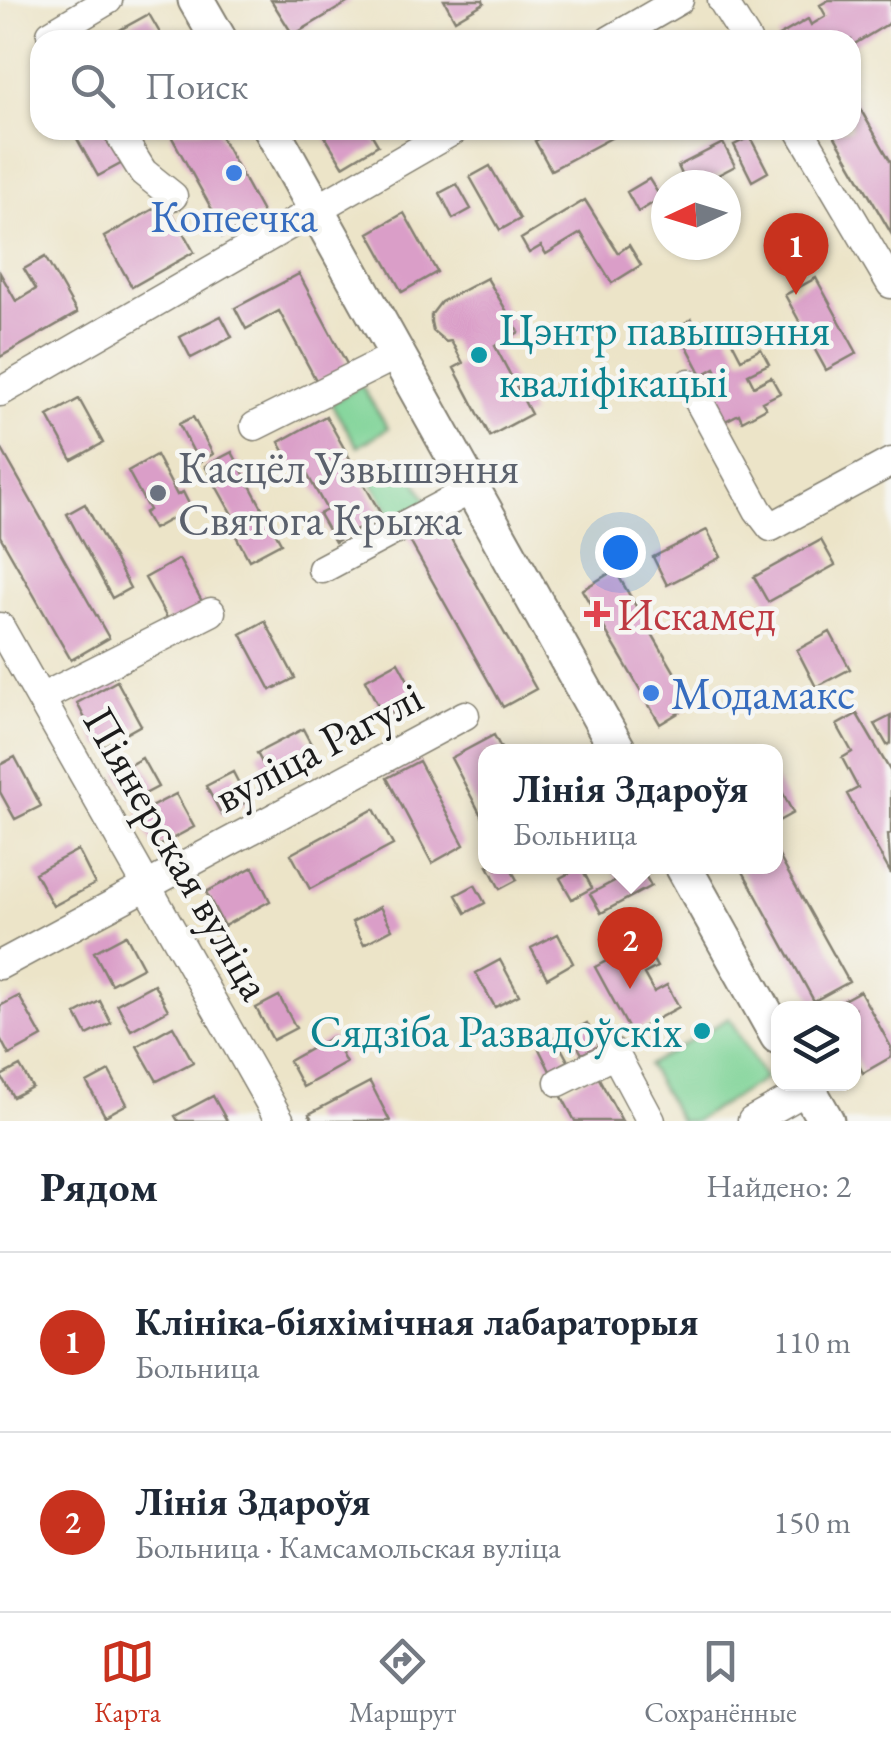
<!DOCTYPE html>
<html lang="ru">
<meta charset="utf-8">
<style>
body{margin:0;font-family:"EB Garamond",serif;background:#f2f2f3;color:#1f2937}
.controls{position:absolute;right:30px;bottom:30px;display:grid;overflow:hidden;border-radius:20px;box-shadow:0 2px 8px #0004}
.controls button{width:90px;height:90px;display:grid;place-items:center;padding:0;border:0;border-bottom:2px solid #e0e1e3;background:#fff;color:#1f2937;font:50px sans-serif}
.compass{position:absolute;left:651px;top:170px;width:90px;height:90px;border-radius:50%;background:#fff;box-shadow:0 2px 8px #0004;rotate:266deg}
.you{position:absolute;left:620px;top:552px;width:35px;height:35px;margin:-25px;border:8px solid #fff;border-radius:50%;background:#1a73e8;box-shadow:0 0 0 15px #1a73e833}
.badge{display:grid;place-items:center;width:65px;height:65px;border-radius:50%;background:#c8321e;color:#fff;font-size:32px;font-weight:700}
.pin{position:absolute;translate:-50% -82px;filter:drop-shadow(0 2px 5px #0008)}
.pin::after{content:'';position:absolute;top:52px;width:35px;height:30px;background:inherit;clip-path:polygon(0 0,100% 0,50% 100%)}
.popup{position:absolute;left:478px;top:744px;width:305px;height:130px;box-sizing:border-box;display:grid;place-content:center;border-radius:20px;background:#fff;filter:drop-shadow(0 2px 8px #0005);font-size:32px;white-space:nowrap;color:#747a83}
.popup b{font-size:38px;color:#1f2937}
.popup::after{content:'';position:absolute;left:50%;top:100%;margin-left:-20px;border:20px solid transparent;border-top-color:#fff}
.list{margin:0;padding:0;list-style:none}
h2{display:flex;justify-content:space-between;align-items:center;height:130px;margin:0;padding:0 40px;font-size:42px}
h2 small{font-size:32px;font-weight:400;color:#747a83}
.list li{display:grid;grid-template-columns:65px 1fr auto;gap:30px;align-items:center;box-sizing:border-box;height:180px;padding:0 40px;border-top:2px solid #e0e1e3}
.list b{display:block;font-size:38px;white-space:nowrap}
.list p{margin:0;font-size:32px;white-space:nowrap;color:#747a83}
.list em{font-size:32px;font-style:normal;color:#747a83}
.icon{flex:none;width:55px;height:55px;fill:none;stroke:currentColor;stroke-width:2;stroke-linecap:round;stroke-linejoin:round}
.map{position:relative;flex:none;width:891px;height:1121px;overflow:hidden}
.search{position:absolute;background:#fff;box-shadow:0 2px 8px #0004;left:30px;right:30px;top:30px;height:110px;display:flex;align-items:center;gap:25px;box-sizing:border-box;padding:0 35px;border-radius:30px;color:#747a83;font-size:38px}
.sheet{height:490px;background:#fff}
nav{display:flex;justify-content:space-around;align-items:center;box-sizing:border-box;height:140px;border-top:2px solid #e0e1e3;background:#fff;font-size:28px;color:#747a83}
nav a{display:grid;justify-items:center;gap:5px}
nav .on{color:#c8321e}
.map>svg:first-child{display:block}
.green{fill:#7ed396;stroke:#4d7859;stroke-width:2.5}
.building{fill:#da9ec8}
.lines{fill:none;stroke-linecap:round;stroke-linejoin:round}
.minor-casing{stroke:#848072;stroke-width:31}
.major-casing{stroke:#848072;stroke-width:39}
.minor{stroke:#fff;stroke-width:28}
.major{stroke:#fff;stroke-width:35}
.shop-dot{fill:#3f7fe0;stroke:#f6f6f2;stroke-width:4}
.culture-dot{fill:#0f9aa8;stroke:#f6f6f2;stroke-width:4}
.worship-dot{fill:#6b7280;stroke:#f6f6f2;stroke-width:4}
.health-dot{fill:#e0444e;stroke:#f6f6f2;stroke-width:4}
.labels{text-anchor:middle;stroke-width:9;stroke-linejoin:round;paint-order:stroke}
.shop-label{font-size:45px;fill:#366cbe;stroke:#f6f6f2}
.culture-label{font-size:45px;fill:#0d838f;stroke:#f6f6f2;text-anchor:start}
.worship-label{font-size:45px;fill:#5b616d;stroke:#f6f6f2;text-anchor:start}
.health-label{font-size:45px;fill:#be3a42;stroke:#f6f6f2;text-anchor:start}
.street-label{font-size:45px;fill:#1c1c1c;stroke:#f6f6f2}
</style>
<div class="map">
<svg width="891" height="1121" viewBox="0 0 891 1121">
<rect width="100%" height="100%" fill="#f6f6f2"/>
<filter id="ink" filterUnits="userSpaceOnUse"><feTurbulence type="fractalNoise" baseFrequency=".01" numOctaves="2"/><feDisplacementMap in="SourceGraphic" scale="20" xChannelSelector="R" yChannelSelector="G"/><feConvolveMatrix kernelMatrix="1 2 1 2 8 2 1 2 1" color-interpolation-filters="sRGB"/></filter>
<filter id="wash" filterUnits="userSpaceOnUse"><feTurbulence type="fractalNoise" baseFrequency=".0048" numOctaves="4" result="noise"/><feDisplacementMap in="SourceGraphic" scale="40" xChannelSelector="R" yChannelSelector="G"/><feGaussianBlur stdDeviation="2.25" result="paint"/><feColorMatrix in="noise" values="0 0 0 0 0 0 0 0 0 0 0 0 0 0 0 0 0 1.4 0 .05"/><feComposite in="paint" operator="in"/></filter>
<g filter="url(#wash)">
<rect width="100%" height="100%" fill="#ece4c8"/>
<!-- green -->
<path class="green" d="M361 385 388 428 358 447 331 404Z
M402 458 429 505 396 524 369 477Z
M729 1018 765 1079 694 1121H680L648 1065Z"/>
<g id="blocks">
<!-- building -->
<path class="building" d="M271 0H352L293 35Z
M444 0H483L484 3 455 20Z
M829 0H891V22L851 46V40H779L777 37 808 19 811 25 826 16 820 5Z
M149 14 164 40H112L109 36Z
M527 30 534 40H510Z
M851 93 891 162V233L831 130H851Z
M88 130H111L128 160 98 176 76 137Z
M178 130H217L263 214 222 237 211 218 215 215 170 134Z
M321 130H369L378 145 343 166Z
M557 130H626L551 170 535 141Z
M750 137 768 172 752 181 734 145Z
M723 143 735 166 699 185H687L678 166Z
M490 166 520 219 500 230 470 177Z
M649 179 661 198 638 212 627 192Z
M457 184 471 209 453 219 440 193Z
M585 200 618 253 629 245 641 265 612 283 581 233 546 254 541 246 529 253 521 239Z
M166 202 194 252 132 287 104 237Z
M404 213 437 272 402 292 369 233Z
M45 257 77 313 0 357V273L16 301 36 289 24 269Z
M299 274 348 366 317 382 279 311 246 329 235 308Z
M487 278 519 332 495 346 531 414 490 436 454 368 463 363 451 341 446 342 433 331 431 322V315L441 302Z
M816 278 857 353 826 370 785 295Z
M221 316 232 337 191 358 180 337Z
M692 319 704 344 727 332 741 359 761 349 769 364 748 374 754 386 771 377 780 393 762 402 766 408 742 421 739 414 719 424 707 399 726 389 715 368 702 375 677 327Z
M79 399 103 443 72 460 48 416Z
M326 416 382 516 335 542 319 514 327 510 303 467 295 471 279 442Z
M193 417 213 454 199 462 179 424Z
M0 446 109 638 71 660 0 536Z
M232 452 281 543 249 560 229 523 235 520 205 466Z
M156 455 177 495 183 492 191 508 153 529 144 513 149 510 128 471Z
M85 504 130 588 112 598 67 514Z
M438 516 536 689 503 707 406 534Z
M707 530 721 557 667 585 653 557Z
M821 540 835 565 768 602 754 577Z
M179 559 205 607 171 625 145 578Z
M615 570 693 704 660 724 582 590Z
M265 621 295 678 271 690 241 634Z
M830 632 850 669 816 687 797 650Z
M398 662 418 699 384 717 365 680Z
M117 681 141 725 100 748 77 703Z
M857 714 891 772V833L888 834 891 874 847 794 858 788 842 758 852 752 837 725Z
M891 716V743L887 745 875 724Z
M303 729 320 761 274 785 257 753Z
M494 735 503 752H485L482 817 451 758Z
M15 757 41 806 15 819 0 792V765Z
M142 758 158 787 133 800 117 772Z
M419 761 464 845 432 863 387 778Z
M233 772 248 801 222 815 206 786Z
M775 778 793 813 775 823Z
M176 794 194 827 155 848 137 814Z
M374 809 393 845 310 889 291 854Z
M775 849 849 982 814 1001 740 866H775Z
M78 850 95 884 53 906 35 873Z
M488 866H509L517 880 500 889Z
M612 866H640L651 886 601 913 590 894 618 879Z
M253 867 270 901 224 926 206 892Z
M581 867 592 888 572 899 560 878Z
M475 885 485 903 466 913 456 895Z
M380 907 392 929 364 944 352 922Z
M558 934 573 963 547 978 531 948Z
M126 935 143 967 111 984 94 952Z
M643 942 657 967 644 974 654 992 667 985 679 1007 631 1033 595 967Z
M500 960 519 995 495 1007 476 973Z
M154 984 168 1010 131 1030 117 1004Z
M860 991 891 1047V1057L863 1073 854 1056V1008H829Z
M19 996 42 1037 9 1055 0 1038V1006Z
M279 996 296 1028 273 1040 256 1008Z
M100 1001 111 1023 87 1035 76 1014Z
M587 1023 599 1046 582 1054 570 1032Z
M173 1026 193 1062 157 1081 137 1046Z
M332 1037 346 1063 303 1087 289 1061Z
M555 1037 568 1061 550 1071 538 1047Z
M20 1066 32 1087 13 1097 1 1076Z
M109 1071 127 1104 105 1116 87 1083Z
M596 1073 622 1121H575L560 1093Z
M370 1082 390 1121H313L309 1114Z
M213 1096 227 1121H178L175 1116Z"/>
</g>
</g>
<g filter="url(#ink)">
<use href="#blocks" fill-opacity="0" stroke="#848072" stroke-width="2.5"/>
<g class="lines">
<defs>
<path id="minor" d="M722 0 747 40
M55 40 51 34 108 0
M610 40 679 0
M117 130 143 172 173 196
M800 130 891 284
M689 383 758 510 771 527 891 462
M0 392 454 130
M255 426 397 355
M322 569 472 489
M0 627 280 1121
M41 698 211 612
M0 965 465 715
M559 1082 615 1054 651 1121
M752 1121 809 1089"/>
<path id="major" d="M196 0 219 40
M272 130 619 752
M683 866 778 1036
M805 1084 826 1121"/>
</defs>
<!-- minor casing -->
<use href="#minor" class="minor-casing"/>
<!-- major casing -->
<use href="#major" class="major-casing"/>
<!-- minor -->
<use href="#minor" class="minor"/>
<!-- major -->
<use href="#major" class="major"/>
</g>
</g>
<!-- markers -->
<g class="shop-dot">
<circle cx="234" cy="173" r="10"/>
<circle cx="651" cy="693" r="10"/>
</g>
<g class="culture-dot">
<circle cx="479" cy="355" r="10"/>
<circle cx="702" cy="1031" r="10"/>
</g>
<circle class="worship-dot" cx="158" cy="493" r="10"/>
<path class="health-dot" d="M592 599h10v10h10v10h-10v10h-10v-10h-10v-10h10z"/>
<g class="labels">
<!-- shop labels -->
<g class="shop-label">
<text x="234" y="232">Копеечка</text>
<text x="671" y="709" text-anchor="start">Модамакс</text>
</g>
<!-- culture labels -->
<g class="culture-label">
<text x="499" y="345">Цэнтр павышэння<tspan x="499" dy="52">кваліфікацыі</tspan></text>
<text x="682" y="1047" text-anchor="end">Сядзіба Развадоўскіх</text>
</g>
<!-- worship labels -->
<g class="worship-label">
<text x="178" y="483">Касцёл Узвышэння<tspan x="178" dy="52">Святога Крыжа</tspan></text>
</g>
<!-- health labels -->
<g class="health-label">
<text x="617" y="630">Искамед</text>
</g>
<!-- street labels -->
<g class="street-label">
<text transform="translate(318 746) rotate(-28)" y="16">вуліца Рагулі</text>
<text transform="translate(178 853) rotate(60)" y="16">Піянерская вуліца</text>
</g>
</g>
</svg>
<div class="controls">
<button><svg class="icon" aria-label="layers" viewBox="0 0 24 24"><path d="M12 4l9 5-9 5-9-5zM3 14l9 5 9-5"/></svg></button>
</div>
<svg class="compass" viewBox="-18 -18 36 36"><path d="M0-13l5 13h-10z" fill="#e53935"/><path d="M0 13l5-13h-10z" fill="#747a83"/></svg>
<div class="you"></div>
<div class="pin badge" style="left:796px;top:295px">1</div>
<div class="pin badge" style="left:630px;top:989px">2</div>
<div class="popup"><b>Лінія Здароўя</b>Больница</div>
<div class="search"><svg class="icon" aria-label="search" viewBox="0 0 24 24"><circle cx="10" cy="10" r="6"/><path d="M15 15l6 6"/></svg>Поиск</div>
</div>
<section class="sheet">
<h2>Рядом<small>Найдено: 2</small></h2>
<ul class="list">
<li><span class="badge">1</span><div><b>Клініка-біяхімічная лабараторыя</b><p>Больница</p></div><em>110 m</em></li>
<li><span class="badge">2</span><div><b>Лінія Здароўя</b><p>Больница · Камсамольская вуліца</p></div><em>150 m</em></li>
</ul>
</section>
<nav>
<a class="on"><svg class="icon" aria-label="map" viewBox="0 0 24 24"><path d="M3 6l6-2 6 2 6-2v14l-6 2-6-2-6 2zM9 4v14M15 6v14"/></svg>Карта</a>
<a><svg class="icon" aria-label="directions" viewBox="0 0 24 24"><path d="M12 3l9 9-9 9-9-9zM9 14v-3h6M13 9l2 2-2 2"/></svg>Маршрут</a>
<a><svg class="icon" aria-label="saved" viewBox="0 0 24 24"><path d="M7 4h10v16l-5-4-5 4z"/></svg>Сохранённые</a>
</nav>
